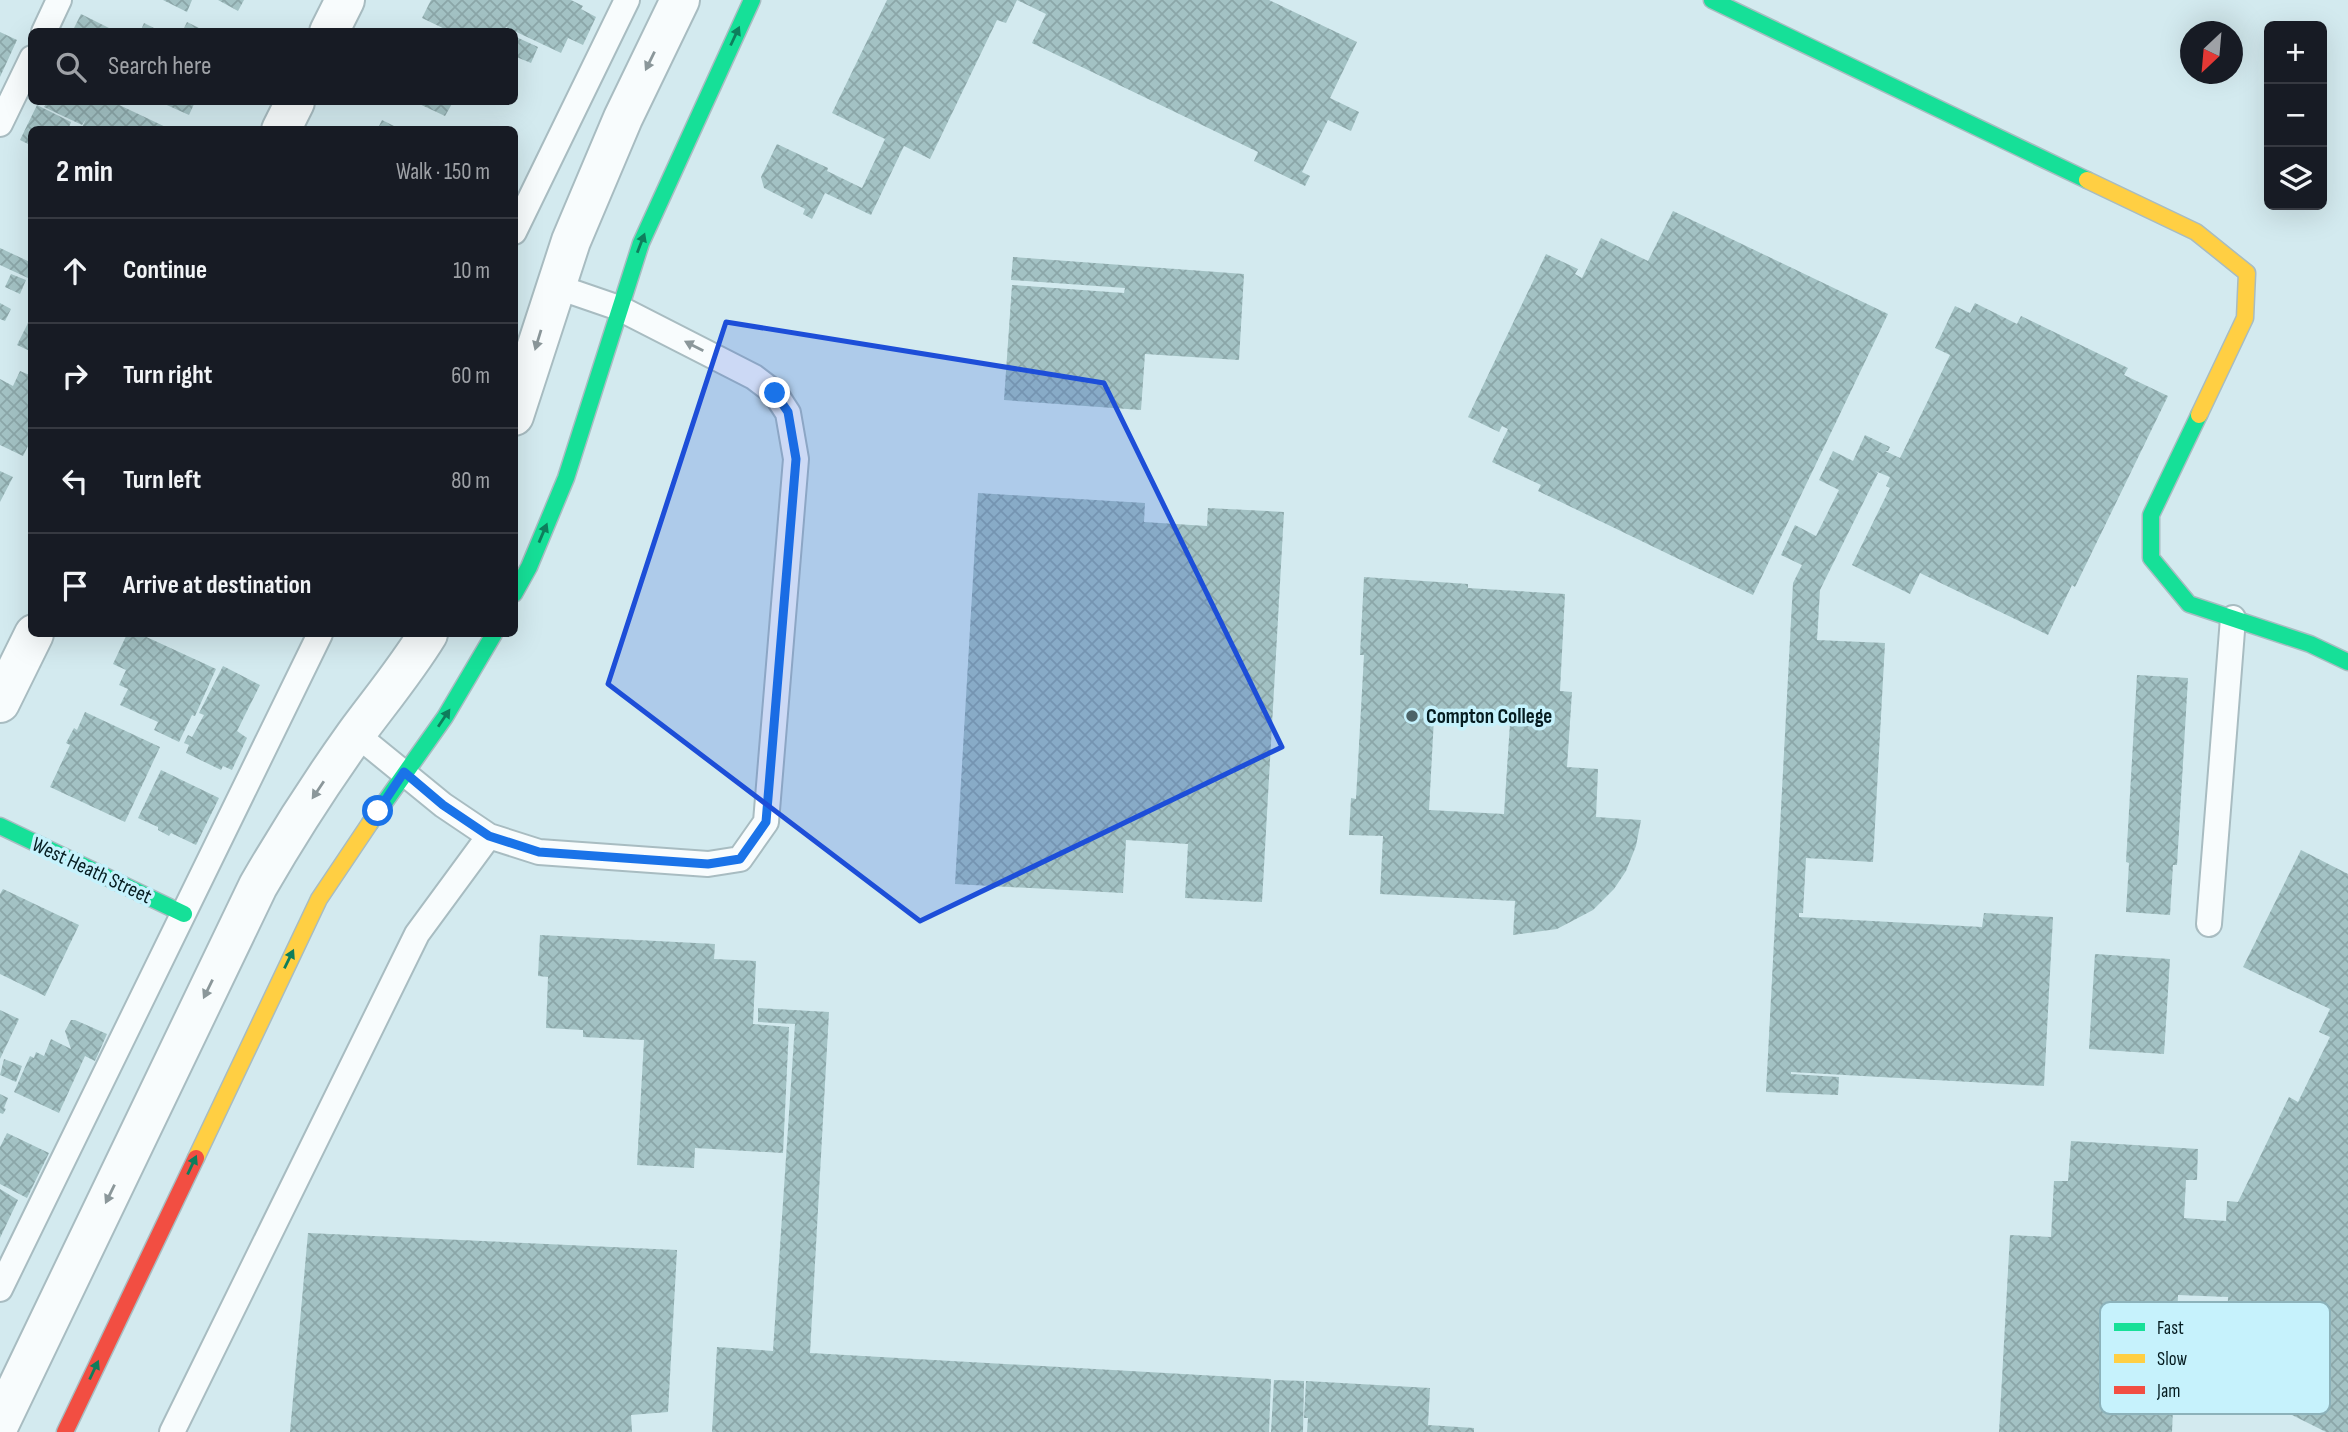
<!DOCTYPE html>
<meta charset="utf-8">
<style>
body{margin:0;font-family:"Sofia Sans Condensed",sans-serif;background:#242831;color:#f1f3f6}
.controls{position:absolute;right:21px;top:21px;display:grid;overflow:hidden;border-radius:10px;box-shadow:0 7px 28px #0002}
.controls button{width:63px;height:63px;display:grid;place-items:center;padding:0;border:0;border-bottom:2px solid #363941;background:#171b24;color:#f1f3f6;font:35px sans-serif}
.compass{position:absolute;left:2180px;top:21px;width:63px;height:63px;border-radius:50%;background:#171b24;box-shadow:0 7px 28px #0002;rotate:206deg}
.stop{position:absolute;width:21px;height:21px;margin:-16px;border:5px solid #1a73e8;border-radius:50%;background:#fff}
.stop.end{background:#1a73e8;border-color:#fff;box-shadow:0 2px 7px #0008}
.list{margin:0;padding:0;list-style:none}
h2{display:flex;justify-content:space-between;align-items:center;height:91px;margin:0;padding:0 28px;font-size:30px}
h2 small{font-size:23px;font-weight:400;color:#9ea1a6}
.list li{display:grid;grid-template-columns:46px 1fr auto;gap:21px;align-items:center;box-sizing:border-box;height:105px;padding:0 28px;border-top:2px solid #363941}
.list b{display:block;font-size:26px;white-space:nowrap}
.list em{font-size:23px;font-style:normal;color:#9ea1a6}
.icon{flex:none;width:38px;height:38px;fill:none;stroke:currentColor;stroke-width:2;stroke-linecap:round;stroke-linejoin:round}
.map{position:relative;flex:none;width:2348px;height:1432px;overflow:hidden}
.search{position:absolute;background:#171b24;box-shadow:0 7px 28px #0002;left:28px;top:28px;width:490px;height:77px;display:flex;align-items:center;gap:18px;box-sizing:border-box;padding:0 24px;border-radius:10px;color:#9ea1a6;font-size:26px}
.panel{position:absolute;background:#171b24;box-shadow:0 7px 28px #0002;left:28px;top:126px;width:490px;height:511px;border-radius:10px}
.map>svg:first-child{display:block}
.building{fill:url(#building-cross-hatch);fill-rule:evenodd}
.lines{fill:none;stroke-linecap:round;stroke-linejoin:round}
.lane-casing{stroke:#a8bcc1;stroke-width:28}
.street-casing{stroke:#a8bcc1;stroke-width:42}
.fast-casing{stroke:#a8bcc1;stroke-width:19}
.slow-casing{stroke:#a8bcc1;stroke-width:19}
.jam-casing{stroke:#a8bcc1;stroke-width:19}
.lane{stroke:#f8fcfd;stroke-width:24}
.street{stroke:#f8fcfd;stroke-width:38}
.fast{stroke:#16e098;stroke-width:16}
.slow{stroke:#ffcf43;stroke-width:16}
.jam{stroke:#f24e42;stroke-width:16}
.oneway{fill:#0e7e5c}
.oneway2{fill:#8b979a}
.route{stroke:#1a73e8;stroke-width:9}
.marked{fill:#1d4ed8;fill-opacity:0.2;stroke:#1d4ed8;stroke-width:5;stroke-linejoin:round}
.poi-dot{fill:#4d6468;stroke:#c6f2fc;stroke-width:2.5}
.labels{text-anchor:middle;stroke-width:7;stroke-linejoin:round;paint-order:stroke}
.poi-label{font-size:21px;font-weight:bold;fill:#051c20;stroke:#c6f2fc;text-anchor:start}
.street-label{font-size:21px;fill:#051c20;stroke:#c6f2fc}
.key{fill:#c6f2fc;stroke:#8cb2ba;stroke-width:2}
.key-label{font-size:19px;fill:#051c20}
</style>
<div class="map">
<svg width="2348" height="1432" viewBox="0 0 2348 1432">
<defs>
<pattern id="building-cross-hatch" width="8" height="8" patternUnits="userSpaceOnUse" patternTransform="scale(1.75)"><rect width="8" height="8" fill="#a3c2c4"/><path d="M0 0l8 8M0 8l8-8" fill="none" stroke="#8ba6a8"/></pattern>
</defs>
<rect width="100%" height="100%" fill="#d3eaef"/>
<!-- building -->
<path class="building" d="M163 0H192L187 12Z
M218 0H244L238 11Z
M431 0H571L583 6 581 9 596 17 583 45 568 38 561 53 506 27 504 32H451L422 18Z
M887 0H1017L1006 23 997 20 930 159 904 146 871 215 825 193 812 219 803 214 805 209 764 188 761 177 777 144 828 168 827 171 862 188 885 139 832 113Z
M1017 0H1269L1357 42 1330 98 1359 112 1351 131 1328 120 1302 172 1310 176 1305 186 1254 161 1258 152 1032 43 1046 14Z
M81 14 117 32H72Z
M187 22 207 32H182Z
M144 23 162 32H140Z
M0 32 17 40 0 77Z
M514 36 538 47 531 63 514 56Z
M47 102H113L172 130H81L86 119 82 125 44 107Z
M160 102H195L189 115Z
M415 102H453L445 116Z
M37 105 71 122 68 130H32V146L20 140Z
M382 120 402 130H377Z
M1673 211 1888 314 1753 595 1538 491 1541 485 1492 462 1508 429 1502 426 1499 432 1468 417 1546 254 1578 269 1575 274 1582 278 1601 238 1648 261Z
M0 248 32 263 28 278 0 265Z
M1013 257 1244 274 1239 360 1145 354 1141 410 1004 400 1012 285 1124 293 1125 288 1011 280Z
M11 274 26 280 20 294 5 287Z
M0 303 11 309 5 321 0 319Z
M1975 303 2017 324 2021 316 2128 368 2124 375 2168 396 2075 587 2072 585 2048 635 1920 573 1910 594 1852 565 1890 488 1886 486 1890 477 1875 471 1878 473 1820 590 1817 640 1885 643 1873 862 1806 858 1803 913H1799V917L1982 927 1984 913 2053 917 2044 1086 1791 1072V1074L1839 1077 1838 1095 1766 1092 1793 583 1802 565 1781 555 1795 525 1816 536 1839 490 1819 480 1833 451 1853 461 1865 435 1890 447 1888 451H1885L1900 458 1950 355 1935 348 1955 306 1970 313Z
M32 315V352L17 345Z
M20 371 32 376V438L23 456 0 445V379L13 386Z
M0 471 13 477 0 502Z
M978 493 1145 503 1144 522 1207 526 1208 508 1284 512 1262 902 1185 898 1188 844 1126 840 1123 893 955 884Z
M1364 577 1468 584V588L1565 594 1560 691 1572 692 1567 767 1598 769 1596 817 1641 820 1636 846 1626 871 1614 889 1593 910 1557 929 1513 935 1515 901 1380 894 1383 836 1349 835 1351 798 1356 799 1364 655H1360ZM1434 718 1510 723 1504 814 1429 810Z
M127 634H140L216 669 195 716 192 715 179 742 154 730 158 722 120 705 128 689 119 685 126 670 113 664Z
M223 666 260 685 237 731 247 738 232 770 223 766 221 770 186 753 189 745 184 743 188 735 192 737 204 715 199 713Z
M2137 675 2188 678 2177 865H2173L2170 915 2126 912 2129 863 2126 862Z
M85 712 160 747 125 822 50 787 70 745 66 743 74 728 77 730Z
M161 770 219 798 196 845 171 833 169 836 158 830V827L138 818Z
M2301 850 2348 874V1432H2326L2276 1407 2231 1405 2233 1353 2226 1352 2228 1297 2178 1295 2172 1432H1999L2010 1235 2051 1237 2054 1181H2068L2071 1141 2198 1149 2197 1180H2186L2184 1218 2226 1221 2227 1201 2238 1202 2289 1097 2298 1102 2330 1037 2319 1032 2330 1009 2243 967Z
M3 889 79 925 45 996 0 974V894Z
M540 935 715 944 714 959 756 961 753 1024 789 1027 783 1153 695 1148 694 1168 637 1165 644 1040 583 1037V1030L546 1028 548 977 538 976Z
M2095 954 2170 959 2164 1054 2089 1049Z
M758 1008 829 1012 810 1353 1271 1379 1269 1432H712L717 1347 773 1351 795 1024 758 1022Z
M0 1010 19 1019 0 1059Z
M71 1020H75L107 1034 95 1061 85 1056 59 1113 14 1092 30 1056 34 1058 36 1052 44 1056 51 1039 71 1049 65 1031Z
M4 1059 22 1066 16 1082 0 1075Z
M0 1094 8 1098 4 1108 6 1109 3 1114 0 1113Z
M7 1133 49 1153 27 1198 0 1184V1147Z
M0 1189 18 1200 0 1238Z
M308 1233 677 1250 668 1412 631 1415 632 1432H290Z
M1274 1380 1304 1381 1303 1432H1271Z
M1306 1381 1430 1388 1428 1425 1474 1428V1432H1307L1308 1418H1304Z"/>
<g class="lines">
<defs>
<path id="lane" d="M44 32 59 0
M0 124 32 58
M514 232 627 0
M356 734 443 805 489 836 539 852 708 864 740 859 766 822 796 459 788 413 775 393 754 377 619 308 555 286
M2209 924 2233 618
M0 1289 320 634
M172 1432 417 934 489 836"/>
<path id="street" d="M329 32 345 0
M281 130 295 102
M514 416 571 241 623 118 680 0
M0 703 34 634
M0 1423 258 886C288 834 320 784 355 735 380 701 406 670 428 634"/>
<path id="fast" d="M1712 0 2087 180
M2199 415 2151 515V558L2189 604 2310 644 2348 662
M514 594 529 567 566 478 641 243 752 0
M370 823 445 717 494 634
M0 826 184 914"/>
<path id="slow" d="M2087 180 2196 232 2247 273 2245 318 2199 415
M196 1158 319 899 370 823"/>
<path id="jam" d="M65 1432 196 1158"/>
</defs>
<!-- lane casing -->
<use href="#lane" class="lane-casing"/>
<!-- street casing -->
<use href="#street" class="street-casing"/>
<!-- fast casing -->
<use href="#fast" class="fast-casing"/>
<!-- slow casing -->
<use href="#slow" class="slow-casing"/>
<!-- jam casing -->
<use href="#jam" class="jam-casing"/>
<!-- lane -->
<use href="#lane" class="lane"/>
<!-- street -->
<use href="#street" class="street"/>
<!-- fast -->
<use href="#fast" class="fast"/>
<!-- slow -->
<use href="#slow" class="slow"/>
<!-- jam -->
<use href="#jam" class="jam"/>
</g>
<!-- one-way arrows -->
<defs><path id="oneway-solid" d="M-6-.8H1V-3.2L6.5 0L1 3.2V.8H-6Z" transform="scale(1.75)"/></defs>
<g class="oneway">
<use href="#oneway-solid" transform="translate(735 36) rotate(-65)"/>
<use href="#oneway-solid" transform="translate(641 243) rotate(-69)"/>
<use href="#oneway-solid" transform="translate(543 533) rotate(-67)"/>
<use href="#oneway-solid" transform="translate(444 718) rotate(-56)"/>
<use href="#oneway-solid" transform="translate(289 959) rotate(-64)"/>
<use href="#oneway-solid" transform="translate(192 1165) rotate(-65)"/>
<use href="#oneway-solid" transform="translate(94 1370) rotate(-65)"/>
</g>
<g class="oneway2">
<use href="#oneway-solid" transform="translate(650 61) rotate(116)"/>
<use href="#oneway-solid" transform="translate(538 340) rotate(107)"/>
<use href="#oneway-solid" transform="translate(694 346) rotate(-153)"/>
<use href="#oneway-solid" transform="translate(318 790) rotate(124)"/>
<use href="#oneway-solid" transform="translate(208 989) rotate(116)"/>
<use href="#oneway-solid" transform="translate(110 1194) rotate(116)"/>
</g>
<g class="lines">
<!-- route -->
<path class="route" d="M378 811 404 772 443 805 489 836 539 852 708 864 740 859 766 822 796 459 788 412 775 393"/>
</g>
<!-- marked area -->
<path class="marked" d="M726 322 1104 383 1282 747 920 921 608 684Z"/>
<!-- markers -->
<circle class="poi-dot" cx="1412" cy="716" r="7"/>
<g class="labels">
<!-- poi labels -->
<g class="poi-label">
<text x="1426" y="723">Compton College</text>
</g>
<!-- street labels -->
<g class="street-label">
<text transform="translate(92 870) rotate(25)" y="7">West Heath Street</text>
</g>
</g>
<!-- legend -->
<rect x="2100" y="1302" width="230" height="112" rx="10" class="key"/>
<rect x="2114" y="1323" width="31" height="8" fill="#16e098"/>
<rect x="2114" y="1354" width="31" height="9" fill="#ffcf43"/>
<rect x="2114" y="1386" width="31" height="8" fill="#f24e42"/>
<g class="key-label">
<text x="2157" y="1334">Fast</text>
<text x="2157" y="1365">Slow</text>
<text x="2157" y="1397">Jam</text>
</g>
</svg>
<div class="controls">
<button>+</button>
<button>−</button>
<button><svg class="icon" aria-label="layers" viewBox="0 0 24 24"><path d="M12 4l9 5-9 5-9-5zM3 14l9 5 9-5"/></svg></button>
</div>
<svg class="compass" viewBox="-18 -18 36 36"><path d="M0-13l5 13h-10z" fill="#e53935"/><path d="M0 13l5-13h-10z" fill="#9ea1a6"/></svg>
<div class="stop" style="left:378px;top:811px"></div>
<div class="stop end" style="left:775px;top:393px"></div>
<div class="search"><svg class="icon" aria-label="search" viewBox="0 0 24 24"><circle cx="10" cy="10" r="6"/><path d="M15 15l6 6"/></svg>Search here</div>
<section class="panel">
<h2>2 min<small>Walk · 150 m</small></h2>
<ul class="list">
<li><svg class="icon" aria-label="ahead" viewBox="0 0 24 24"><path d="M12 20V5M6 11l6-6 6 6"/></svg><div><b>Continue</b></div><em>10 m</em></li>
<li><svg class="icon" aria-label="right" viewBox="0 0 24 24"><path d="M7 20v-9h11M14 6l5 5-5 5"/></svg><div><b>Turn right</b></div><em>60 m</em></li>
<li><svg class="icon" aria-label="left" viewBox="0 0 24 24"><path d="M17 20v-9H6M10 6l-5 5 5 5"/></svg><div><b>Turn left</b></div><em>80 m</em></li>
<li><svg class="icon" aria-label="arrive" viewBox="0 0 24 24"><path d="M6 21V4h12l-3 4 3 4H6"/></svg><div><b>Arrive at destination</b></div></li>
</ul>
</section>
</div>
